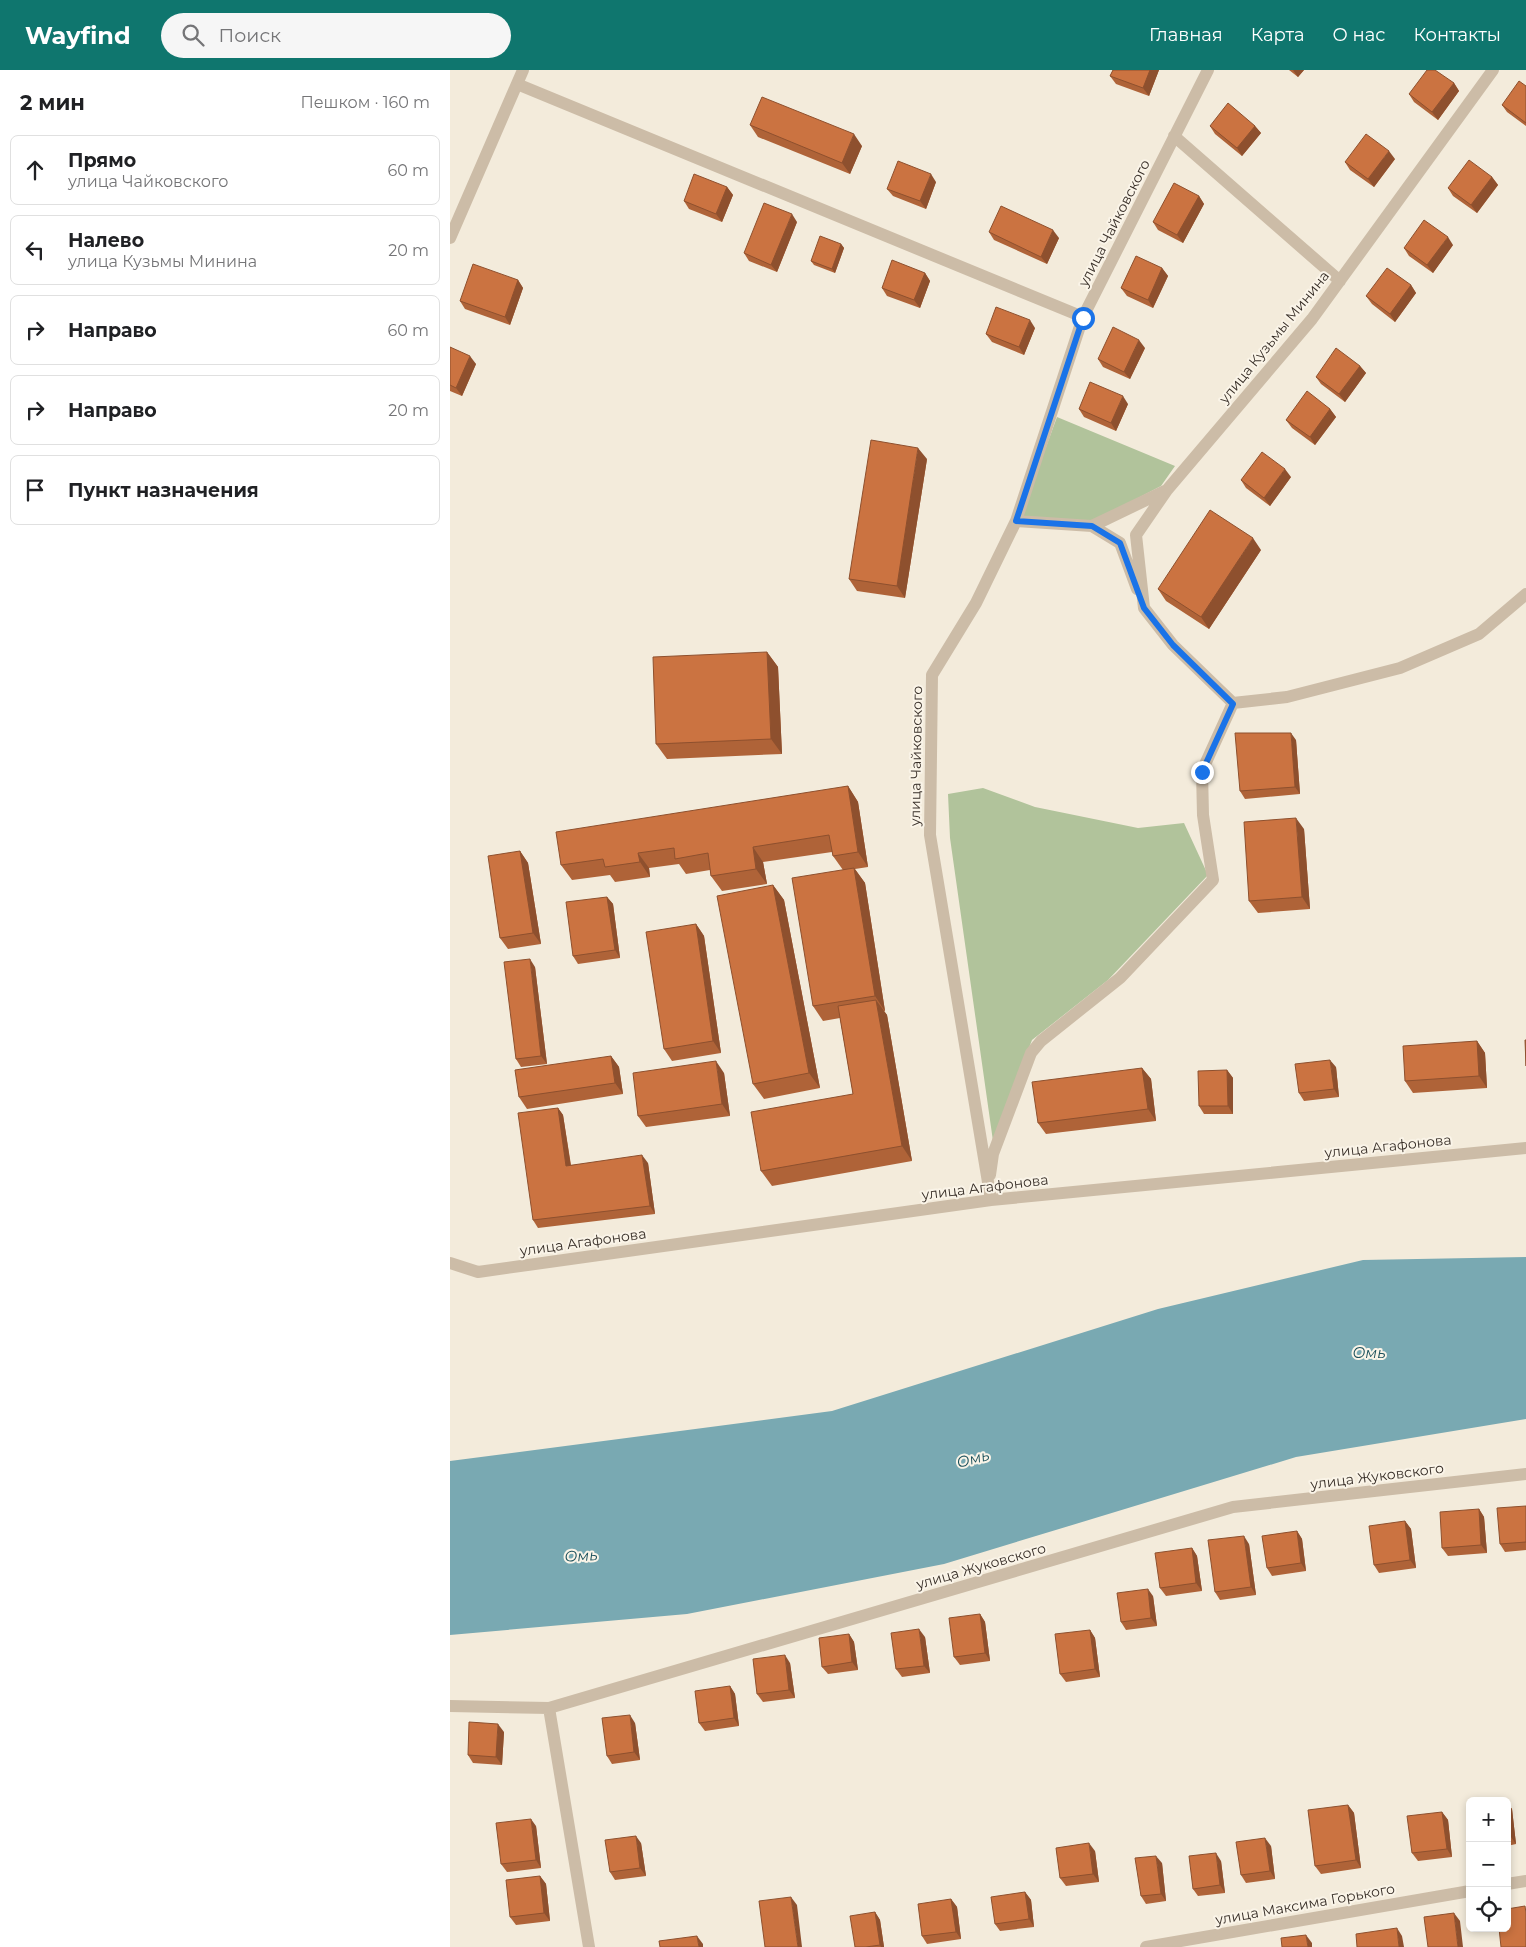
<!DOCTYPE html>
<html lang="ru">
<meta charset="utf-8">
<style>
body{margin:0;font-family:Montserrat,sans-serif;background:#f6f6f6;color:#202124}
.controls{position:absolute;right:15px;bottom:15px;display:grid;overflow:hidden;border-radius:8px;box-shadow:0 2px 8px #0003}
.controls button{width:45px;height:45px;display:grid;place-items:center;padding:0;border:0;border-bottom:1px solid #e0e0e0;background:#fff;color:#202124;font:25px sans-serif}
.stop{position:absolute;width:15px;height:15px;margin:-11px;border:4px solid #1a73e8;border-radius:50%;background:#fff}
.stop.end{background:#1a73e8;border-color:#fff;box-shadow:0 1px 5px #0008}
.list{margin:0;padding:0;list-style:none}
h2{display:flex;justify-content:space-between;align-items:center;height:65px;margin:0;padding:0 20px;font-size:21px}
h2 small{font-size:16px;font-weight:400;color:#757577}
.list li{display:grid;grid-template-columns:32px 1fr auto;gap:15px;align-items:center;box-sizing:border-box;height:70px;margin:0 10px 10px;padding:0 10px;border:1px solid #e0e0e0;border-radius:8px}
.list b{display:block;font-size:19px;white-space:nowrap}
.list p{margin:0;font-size:16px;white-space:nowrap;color:#757577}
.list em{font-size:16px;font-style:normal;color:#757577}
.icon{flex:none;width:28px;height:28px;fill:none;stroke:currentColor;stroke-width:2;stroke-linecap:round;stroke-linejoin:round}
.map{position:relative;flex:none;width:1076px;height:1877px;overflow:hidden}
header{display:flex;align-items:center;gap:30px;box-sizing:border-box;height:70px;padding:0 25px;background:#0f766e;color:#fff}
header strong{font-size:24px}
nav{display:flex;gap:28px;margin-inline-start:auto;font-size:18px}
.search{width:350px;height:45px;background:#f6f6f6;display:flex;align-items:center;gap:12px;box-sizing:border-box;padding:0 18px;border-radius:28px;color:#757577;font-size:19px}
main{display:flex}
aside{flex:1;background:#fff}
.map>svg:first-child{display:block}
.green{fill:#b1c39b}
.water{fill:#79a9b2}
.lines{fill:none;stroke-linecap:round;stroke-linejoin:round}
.minor{stroke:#ccbca7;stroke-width:12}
.wall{fill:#af6338}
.shaded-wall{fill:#8e502e}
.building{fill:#cb7341;stroke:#8e502e}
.route{stroke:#1a73e8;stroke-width:6}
.labels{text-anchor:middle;stroke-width:4;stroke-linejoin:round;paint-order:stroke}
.street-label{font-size:14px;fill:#382f28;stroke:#faf4e8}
.water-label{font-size:15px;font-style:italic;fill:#1b505b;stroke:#faf4e8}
</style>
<header>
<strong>Wayfind</strong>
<div class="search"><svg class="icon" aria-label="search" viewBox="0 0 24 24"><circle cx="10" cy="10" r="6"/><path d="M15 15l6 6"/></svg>Поиск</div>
<nav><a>Главная</a><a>Карта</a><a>О нас</a><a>Контакты</a></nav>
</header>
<main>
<aside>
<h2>2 мин<small>Пешком · 160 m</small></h2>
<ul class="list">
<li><svg class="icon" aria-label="ahead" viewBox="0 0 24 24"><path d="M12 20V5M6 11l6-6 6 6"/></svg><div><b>Прямо</b><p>улица Чайковского</p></div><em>60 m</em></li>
<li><svg class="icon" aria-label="left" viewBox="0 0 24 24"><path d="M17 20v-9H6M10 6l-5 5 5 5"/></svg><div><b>Налево</b><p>улица Кузьмы Минина</p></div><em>20 m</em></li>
<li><svg class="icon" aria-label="right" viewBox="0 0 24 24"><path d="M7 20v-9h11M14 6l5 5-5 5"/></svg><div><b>Направо</b></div><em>60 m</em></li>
<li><svg class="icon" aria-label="right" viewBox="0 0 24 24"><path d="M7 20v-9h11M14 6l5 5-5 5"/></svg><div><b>Направо</b></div><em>20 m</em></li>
<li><svg class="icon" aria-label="arrive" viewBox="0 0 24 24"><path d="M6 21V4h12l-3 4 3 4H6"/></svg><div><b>Пункт назначения</b></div></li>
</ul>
</aside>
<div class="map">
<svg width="1076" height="1877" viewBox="0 0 1076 1877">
<rect width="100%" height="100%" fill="#f3ebdb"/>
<!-- green -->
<path class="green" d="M607 347 725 396 711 416 642 452 570 448Z
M533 718 585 737 688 758 734 753 758 805 658 910 582 970 543 1071 500 768 498 724Z"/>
<!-- water -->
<path class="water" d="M1076 1187V1349L846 1387 494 1494 237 1544 0 1565V1391L382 1341 708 1239 913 1190Z"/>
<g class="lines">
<!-- minor -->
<path class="minor" d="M67 14 633 247
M724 66 890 211
M0 168 73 0
M717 420 686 465 694 538 723 575 783 633 837 627 950 598 1029 564 1076 524
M566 451 642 456 717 420 862 249 1043 0
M642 456 670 473 687 519
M540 1105 543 1084 581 983 591 971 670 908 763 810 753 745 752 701 783 633
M541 1130 480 765 482 605 526 533 566 451 633 247 758 0
M0 1193 28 1202 541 1130 1076 1078
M0 1636 99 1638 783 1437 1076 1404
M99 1638 139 1877
M1057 1814 1076 1811
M696 1877 1020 1821"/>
</g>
<!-- wall -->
<path class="wall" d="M663 0H709L699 26 666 14 660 6Z
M839 0H854L848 7Z
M1004 13 1009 21 988 50 964 32 959 24Z
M1076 16V56L1057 42 1052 35Z
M300 55 412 76 400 104 308 67Z
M760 56H805L811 63 792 86 765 64Z
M945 89 924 117 900 100 895 92Z
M1042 107 1048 115 1027 143 1003 126 998 118Z
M486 112 476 139 443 126 437 119Z
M277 117 283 125 272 152 239 139 234 131Z
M749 126 754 134 733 173 708 160 703 152Z
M347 152 327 202 299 191 294 183Z
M539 162 609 168 597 194 544 170Z
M391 174 394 178 385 203 364 195 361 191Z
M1003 175 983 203 959 186 954 178Z
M712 198 718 206 703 238 677 226 671 218Z
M475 203 480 211 470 238 437 226 432 218Z
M68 210 73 218 60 255 15 239 10 231Z
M961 215 966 223 945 252 922 234 916 226Z
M585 258 574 285 542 272 536 264Z
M0 277 26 294 12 326 0 321Z
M695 278 680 309 653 297 648 289Z
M910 296 916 303 895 332 871 314 866 307Z
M678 334 666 361 634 347 629 339Z
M880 339 886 347 865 375 842 358 836 350Z
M477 389 455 528 407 521 399 509Z
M841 407 820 436 796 418 791 410Z
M811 480 759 559 716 531 708 519Z
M317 582 328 597 332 684 217 689 206 674Z
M846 670 850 724 795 729 790 721Z
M398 716 408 732 418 797 405 799 415 813 435 941H434L437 945 462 1091 322 1116 311 1101 403 1024 390 948 373 951 363 936 393 800 383 786 382 782 313 792 317 814 272 821 261 806 260 800 236 804 229 794 199 798 200 807 165 812 160 805 122 810 111 795Z
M854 759 860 839 808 843 799 831Z
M70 781 78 793 91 874 58 879 50 868Z
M323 815 334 830 370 1018 314 1029 303 1014Z
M157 827 163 834 170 888 128 894 123 886Z
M246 854 254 866 271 983 222 991 214 979Z
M85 897 97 994 71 997 66 989Z
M1027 971 1035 983 1037 1018 963 1023 955 1011Z
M161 986 169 997 173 1024 77 1039 69 1027Z
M886 997 889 1027 854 1031 849 1023Z
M692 998 701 1009 706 1051 596 1064 588 1053Z
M777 1000 783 1008V1044H754L749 1036Z
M274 1003 280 1046 196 1057 188 1046Z
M108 1038 113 1045 121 1095 198 1093 205 1144 88 1158 83 1150Z
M1076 1436V1480L1055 1482 1050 1474Z
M1029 1439 1034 1447 1037 1483 998 1486 992 1478Z
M955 1451 961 1459 966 1498 929 1503 924 1495Z
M847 1461 852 1469 856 1501 822 1506 817 1498Z
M799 1474 806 1525 770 1530 765 1522Z
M742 1478 747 1486 752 1521 716 1526 710 1518Z
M703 1526 707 1556 676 1560 671 1552Z
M530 1544 535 1552 540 1591 510 1595 504 1587Z
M640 1560 645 1568 650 1607 616 1612 610 1604Z
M399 1564 404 1572 408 1600 378 1604 372 1597Z
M475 1567 480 1603 452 1607 446 1599Z
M340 1593 345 1628 313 1632 307 1624Z
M280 1616 285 1624 289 1656 255 1661 249 1653Z
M185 1653 190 1690 162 1694 157 1686Z
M54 1662 52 1695 23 1693 18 1685Z
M1057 1733 1062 1739 1066 1774 1057 1776Z
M898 1735 904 1743 911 1798 871 1804 865 1796Z
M992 1742 998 1750 1002 1787 968 1791 962 1783Z
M86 1756 91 1798 57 1802 51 1794Z
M191 1773 196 1806 165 1810 160 1802Z
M821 1776 825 1809 796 1813 791 1805Z
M645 1781 649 1812 616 1816 610 1808Z
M771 1791 775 1823 748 1826 743 1819Z
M712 1793 716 1831 696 1834 691 1826Z
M90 1806 96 1814 100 1851 66 1855 60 1847Z
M575 1822 581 1830 584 1857 550 1861 545 1854Z
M501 1829 507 1837 511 1869 477 1874 472 1866Z
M425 1842 430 1850 434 1877H405Z"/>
<!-- shaded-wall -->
<path class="shaded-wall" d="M700 0H709L699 26 693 18Z
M843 0H854L848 7Z
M1004 13 1009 21 988 50 982 42Z
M805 56 811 63 792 86 787 78Z
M404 64 412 76 400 104 392 93Z
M939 81 945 89 924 117 918 109Z
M481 104 486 112 476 139 470 131Z
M1042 107 1048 115 1027 143 1021 135Z
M277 117 283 125 272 152 266 144Z
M749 126 754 134 733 173 727 165Z
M342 144 347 152 327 202 321 195Z
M603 160 609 168 597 194 591 187Z
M998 167 1003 175 983 203 977 195Z
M391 174 394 178 385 203 382 199Z
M712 198 718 206 703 238 698 230Z
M475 203 480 211 470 238 464 230Z
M68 210 73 218 60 255 55 247Z
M961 215 966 223 945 252 940 244Z
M580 250 585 258 574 285 569 277Z
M689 270 695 278 680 309 674 302Z
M20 286 26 294 12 326 6 318Z
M910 296 916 303 895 332 889 324Z
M673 326 678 334 666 361 661 353Z
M880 339 886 347 865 375 860 367Z
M468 378 477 389 455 528 447 516Z
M835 399 841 407 820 436 814 428Z
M803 468 811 480 759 559 751 547Z
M317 582 328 597 332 684 321 669Z
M841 663 846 670 850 724 845 717Z
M398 716 408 732 418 797 408 782Z
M846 748 854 759 860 839 852 827Z
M303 777 313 792 317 814 306 799Z
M70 781 78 793 91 874 83 863Z
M188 783 199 798 200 807 190 792Z
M404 798 415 813 435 941 425 926Z
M323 815 334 830 370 1018 359 1003Z
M157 827 163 834 170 888 165 880Z
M246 854 254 866 271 983 263 971Z
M80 889 85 897 97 994 91 986Z
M426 930 437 945 462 1091 452 1076Z
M1027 971 1035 983 1037 1018 1029 1006Z
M161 986 169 997 173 1024 165 1013Z
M880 990 886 997 889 1027 884 1019Z
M266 991 274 1003 280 1046 272 1034Z
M692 998 701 1009 706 1051 698 1039Z
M777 1000 783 1008V1044L778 1036Z
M108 1038 113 1045 122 1104 116 1096Z
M192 1085 198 1093 205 1144 200 1136Z
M1029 1439 1034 1447 1037 1483 1031 1475Z
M955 1451 961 1459 966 1498 960 1490Z
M847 1461 852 1469 856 1501 851 1493Z
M794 1466 799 1474 806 1525 801 1517Z
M742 1478 747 1486 752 1521 746 1513Z
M698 1519 703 1526 707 1556 701 1548Z
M530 1544 535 1552 540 1591 535 1583Z
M469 1559 475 1567 480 1603 474 1596Z
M640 1560 645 1568 650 1607 645 1599Z
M399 1564 404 1572 408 1600 402 1592Z
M335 1585 340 1593 345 1628 339 1620Z
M280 1616 285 1624 289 1656 284 1648Z
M180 1645 185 1653 190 1690 184 1682Z
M48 1654 54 1662 52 1695 46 1687Z
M1057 1733 1062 1739 1066 1774 1061 1767Z
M898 1735 904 1743 911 1798 906 1790Z
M992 1742 998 1750 1002 1787 997 1779Z
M81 1749 86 1756 91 1798 86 1790Z
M186 1766 191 1773 196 1806 190 1798Z
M815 1768 821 1776 825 1809 820 1801Z
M639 1773 645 1781 649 1812 643 1804Z
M766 1783 771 1791 775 1823 770 1815Z
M706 1786 712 1793 716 1831 711 1824Z
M90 1806 96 1814 100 1851 94 1843Z
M575 1822 581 1830 584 1857 579 1849Z
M341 1827 347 1835 352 1877H348Z
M501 1829 507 1837 511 1869 506 1862Z
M425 1842 430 1850 434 1877H431L430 1875Z
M1004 1843 1010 1851 1013 1877H1008Z
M947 1858 952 1866 954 1877H949Z
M856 1865 862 1873V1877H858Z
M247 1866 253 1874V1877H249Z"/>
<!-- building -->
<path class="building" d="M663 0H700L693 18 660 6Z
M977 0H985L1004 13 982 42 959 24Z
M1069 11 1076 16V53L1052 35Z
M312 27 404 64 392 93 300 55Z
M778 33 805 56 787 78 760 56Z
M916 64 939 81 918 109 895 92Z
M1019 90 1042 107 1021 135 998 118Z
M448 91 481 104 470 131 437 119Z
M244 104 277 117 266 144 234 131Z
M724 113 749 126 727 165 703 152Z
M314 133 342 144 321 195 294 183Z
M551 136 603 160 591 187 539 162Z
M974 150 998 167 977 195 954 178Z
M370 166 391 174 382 199 361 191Z
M686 186 712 198 698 230 671 218Z
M442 190 475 203 464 230 432 218Z
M23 194 68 210 55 247 10 231Z
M937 198 961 215 940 244 916 226Z
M546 237 580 250 569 277 536 264Z
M663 257 689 270 674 302 648 289Z
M0 277 20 286 6 318 0 315Z
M886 278 910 296 889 324 866 307Z
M640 312 673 326 661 353 629 339Z
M857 321 880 339 860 367 836 350Z
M421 370 468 378 447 516 399 509Z
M812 382 835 399 814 428 791 410Z
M760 440 803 468 751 547 708 519Z
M317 582 321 669 206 674 203 587Z
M785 663H841L845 717 790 721Z
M398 716 408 782 383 786 379 765 303 777 306 799 261 806 258 783 225 789 224 778 188 783 190 792 155 797 153 789 111 795 106 762Z
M846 748 852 827 799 831 794 752Z
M70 781 83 863 50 868 38 786Z
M404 798 425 926 363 936 342 808Z
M323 815 359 1003 303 1014 267 826Z
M157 827 165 880 123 886 116 832Z
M246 854 263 971 214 979 196 862Z
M80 889 91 986 66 989 54 892Z
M426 930 452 1076 311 1101 301 1042 403 1024 388 936Z
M1075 970H1076V996Z
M1027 971 1029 1006 955 1011 953 976Z
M161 986 165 1013 69 1027 65 1000Z
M880 990 884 1019 849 1023 845 994Z
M266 991 272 1034 188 1046 183 1003Z
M692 998 698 1039 588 1053 582 1012Z
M777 1000 778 1036H749L748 1001Z
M108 1038 116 1096 192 1085 200 1136 83 1150 68 1043Z
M1076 1436V1472L1050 1474 1047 1438Z
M1029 1439 1031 1475 992 1478 990 1442Z
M955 1451 960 1490 924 1495 919 1456Z
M847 1461 851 1493 817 1498 812 1466Z
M794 1466 801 1517 765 1522 758 1470Z
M742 1478 746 1513 710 1518 705 1483Z
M698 1519 701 1548 671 1552 667 1523Z
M530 1544 535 1583 504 1587 499 1548Z
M469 1559 474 1596 446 1599 441 1563Z
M640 1560 645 1599 610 1604 605 1564Z
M399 1564 402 1592 372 1597 369 1568Z
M335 1585 339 1620 307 1624 303 1589Z
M280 1616 284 1648 249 1653 245 1621Z
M180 1645 184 1682 157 1686 152 1648Z
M19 1652 48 1654 46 1687 18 1685Z
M898 1735 906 1790 865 1796 858 1740Z
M1057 1738 1061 1767H1057Z
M992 1742 997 1779 962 1783 957 1746Z
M81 1749 86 1790 51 1794 46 1753Z
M186 1766 190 1798 160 1802 155 1770Z
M815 1768 820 1801 791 1805 786 1772Z
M639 1773 643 1804 610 1808 606 1778Z
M766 1783 770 1815 743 1819 739 1786Z
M706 1786 711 1824 691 1826 685 1788Z
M90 1806 94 1843 60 1847 56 1810Z
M575 1822 579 1849 545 1854 541 1827Z
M341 1827 348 1877H315L309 1831Z
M501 1829 506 1862 472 1866 468 1834Z
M1075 1836 1076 1843V1877H1051L1049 1858H1057V1839Z
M425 1842 430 1875 416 1877H405L400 1846Z
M1004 1843 1008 1877H978L974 1847Z
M947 1858 949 1877H907L906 1864Z
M856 1865 858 1877H832L831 1868Z
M247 1866 249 1877H210L209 1871Z"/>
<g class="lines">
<!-- route -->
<path class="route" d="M633 248 566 451 642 456 670 473 694 538 723 575 783 634 752 702"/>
</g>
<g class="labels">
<!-- street labels -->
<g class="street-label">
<text transform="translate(664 153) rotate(-63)" y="5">улица Чайковского</text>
<text transform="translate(824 267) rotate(-51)" y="5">улица Кузьмы Минина</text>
<text transform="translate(466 686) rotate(-89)" y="5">улица Чайковского</text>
<text transform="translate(938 1076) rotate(-6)" y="5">улица Агафонова</text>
<text transform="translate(535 1117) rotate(-7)" y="5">улица Агафонова</text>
<text transform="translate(133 1172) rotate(-8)" y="5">улица Агафонова</text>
<text transform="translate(927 1406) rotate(-7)" y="5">улица Жуковского</text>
<text transform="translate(531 1496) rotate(-16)" y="5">улица Жуковского</text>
<text transform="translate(855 1834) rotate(-10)" y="5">улица Максима Горького</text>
</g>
<!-- water labels -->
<g class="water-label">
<text x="919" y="1288">Омь</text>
<text transform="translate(523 1389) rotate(-15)" y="5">Омь</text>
<text transform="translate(131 1486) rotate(-3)" y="5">Омь</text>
</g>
</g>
</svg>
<div class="controls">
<button>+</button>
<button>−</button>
<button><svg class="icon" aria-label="locate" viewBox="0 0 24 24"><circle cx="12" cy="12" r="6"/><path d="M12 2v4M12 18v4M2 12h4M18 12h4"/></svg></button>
</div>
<div class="stop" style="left:633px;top:248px"></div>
<div class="stop end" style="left:752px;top:702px"></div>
</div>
</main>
